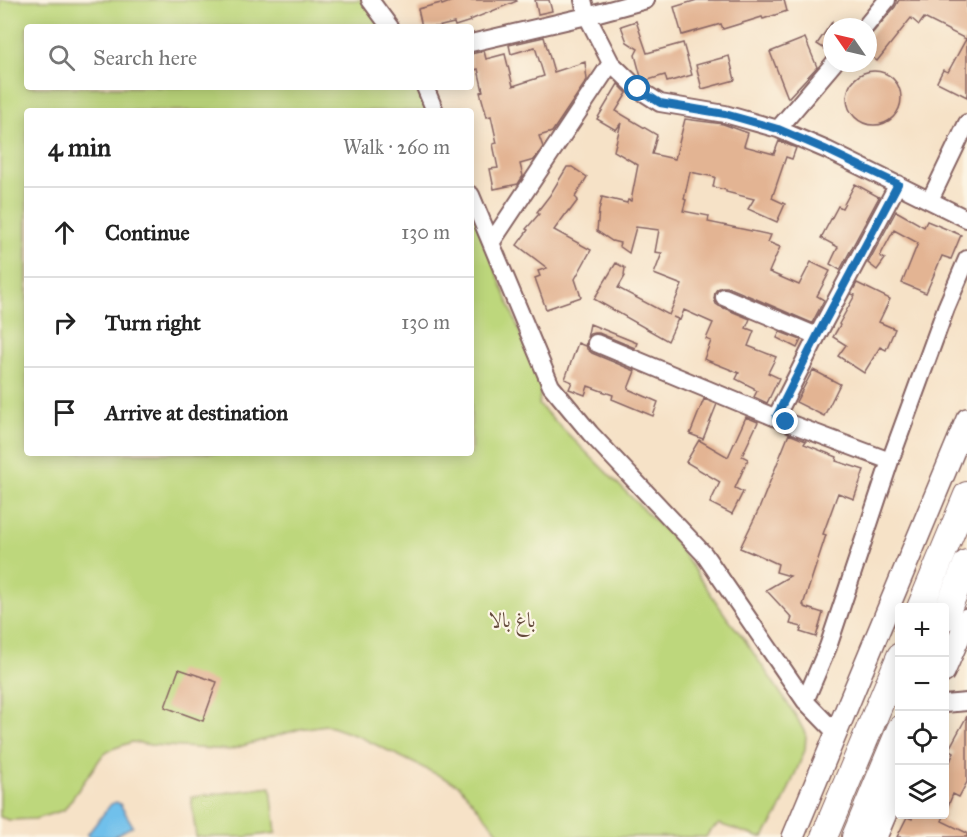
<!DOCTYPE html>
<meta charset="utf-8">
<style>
body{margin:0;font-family:"IM FELL Great Primer",Amiri,serif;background:#f6f6f6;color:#222}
.controls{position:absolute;right:18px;bottom:18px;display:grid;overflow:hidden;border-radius:6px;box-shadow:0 3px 15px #0003}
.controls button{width:54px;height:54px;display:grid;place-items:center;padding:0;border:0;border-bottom:2px solid #e0e0e0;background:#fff;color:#222;font:30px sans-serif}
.compass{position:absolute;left:823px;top:18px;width:54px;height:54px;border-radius:50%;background:#fff;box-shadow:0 3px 15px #0003;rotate:304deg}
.stop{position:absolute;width:18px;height:18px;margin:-14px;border:4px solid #1f6fb2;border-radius:50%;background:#fff}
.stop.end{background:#1f6fb2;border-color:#fff;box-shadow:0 2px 6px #0008}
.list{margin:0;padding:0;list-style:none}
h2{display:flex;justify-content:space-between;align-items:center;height:78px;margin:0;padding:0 24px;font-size:26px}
h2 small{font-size:20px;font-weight:400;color:#767676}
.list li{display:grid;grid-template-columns:39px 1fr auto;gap:18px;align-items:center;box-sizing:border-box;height:90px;padding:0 24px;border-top:2px solid #e0e0e0}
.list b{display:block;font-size:22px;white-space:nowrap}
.list em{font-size:20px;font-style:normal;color:#767676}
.icon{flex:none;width:33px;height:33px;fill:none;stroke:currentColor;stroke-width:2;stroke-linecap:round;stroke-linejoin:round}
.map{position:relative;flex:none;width:967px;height:837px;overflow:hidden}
.search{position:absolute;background:#fff;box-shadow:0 3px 15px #0003;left:24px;top:24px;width:450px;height:66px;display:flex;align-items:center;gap:15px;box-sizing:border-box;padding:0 21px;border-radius:6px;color:#767676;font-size:22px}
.panel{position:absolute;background:#fff;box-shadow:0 3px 15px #0003;left:24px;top:108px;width:450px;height:348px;border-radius:6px}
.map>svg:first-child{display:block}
.green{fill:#bdd77c;stroke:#847b54;stroke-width:1.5}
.water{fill:#70c0eb;stroke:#5d708b;stroke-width:1.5}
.building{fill:#e3b493}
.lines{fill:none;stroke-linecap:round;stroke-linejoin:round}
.minor-casing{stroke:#866362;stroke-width:20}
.tertiary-casing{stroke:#866362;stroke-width:24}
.primary-casing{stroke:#866362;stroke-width:28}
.minor{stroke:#fff;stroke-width:16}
.tertiary{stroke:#fff;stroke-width:21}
.primary{stroke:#fff;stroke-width:26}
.route{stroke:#1f6fb2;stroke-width:8}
.labels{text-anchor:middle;stroke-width:4.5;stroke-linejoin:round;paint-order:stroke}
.park-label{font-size:21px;fill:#674d3f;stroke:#fcf5e5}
</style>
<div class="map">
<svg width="967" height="837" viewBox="0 0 967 837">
<rect width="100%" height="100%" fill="#fcf5e5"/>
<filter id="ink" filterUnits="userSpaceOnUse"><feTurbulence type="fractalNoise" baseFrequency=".0167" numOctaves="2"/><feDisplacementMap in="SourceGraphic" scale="12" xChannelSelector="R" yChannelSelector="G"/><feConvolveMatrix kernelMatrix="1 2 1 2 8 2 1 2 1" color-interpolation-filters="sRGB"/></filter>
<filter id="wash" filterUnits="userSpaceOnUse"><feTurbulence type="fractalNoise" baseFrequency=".008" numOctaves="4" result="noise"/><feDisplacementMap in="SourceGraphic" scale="24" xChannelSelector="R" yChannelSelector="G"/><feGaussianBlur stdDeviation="1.35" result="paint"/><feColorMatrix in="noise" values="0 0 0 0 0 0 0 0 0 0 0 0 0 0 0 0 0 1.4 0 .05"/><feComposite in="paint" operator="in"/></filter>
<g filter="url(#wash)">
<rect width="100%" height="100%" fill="#f6e2c7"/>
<!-- green -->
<path class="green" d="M0 0H363L385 27H27V87H421L434 111H27V453H471V207L533 366 541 382 539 405 673 539 728 619 742 636 796 716 806 735 805 750 780 810 764 837H758L719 824 709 832 706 837H502L459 785 360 737 326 725 300 729 229 750 151 745 132 742 112 749 102 756 64 810 35 819 9 820 0 817Z
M271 787 276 833 245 837H196L191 797Z"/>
<!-- water -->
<path class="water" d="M116 802 120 804 133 826 113 837H89L87 835 111 804Z"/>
<g id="blocks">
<!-- building -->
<path class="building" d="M455 0H516L517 1 470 20 471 21 455 26 454 23 437 27H422L418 9 441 3 442 5Z
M535 0H549L552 11 538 14Z
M697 0H784L787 11 763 19 762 17 723 29 721 24 682 35 674 7Z
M899 0H967V97L937 82 943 70 948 72 966 39 924 18 919 25 911 18 877 61 868 54V38L895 7Z
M636 21 647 53 683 43 692 75 667 82 665 75 645 81 641 77 635 55 638 49 627 42 621 26Z
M832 22V53H831L817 44Z
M544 37 554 72 585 62 587 80 552 132 539 136 543 147 534 160 520 164 523 176 518 184 494 189 490 169 498 168 493 144 497 143 491 116 487 117 480 92 483 91 478 69 471 71V54L484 51 486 59 505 54 513 86 544 76 535 47 511 54 509 45Z
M805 38 817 67 788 98 770 52Z
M729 56 735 80 702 89 696 65Z
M847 98a27 27 0 1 1 54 0a27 27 0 1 1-54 0Z
M618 84 627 93 616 111 657 135 652 154 675 159 685 119 723 124 748 133 744 146 774 154 779 141 796 148 792 159 786 157 772 198 785 204 777 222 748 209 754 199 726 192V190L713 187 715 177 690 172 684 199 686 200 683 211 709 216 708 222 771 235 768 242 780 247 769 272 799 285 811 262 830 271 817 296 824 300 812 323 728 287H722L717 289 715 292 714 299 716 304 719 306 750 319 746 328 754 331 748 346 776 357 768 373 779 378 767 403 754 397 757 391 754 389V388L736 379 739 373 704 359 711 341 706 339 713 323 684 310 680 320 673 317 678 319 668 341 594 299 616 263 625 268 624 275 625 276 618 288 669 315 682 285 654 274 662 253 655 252 659 230 636 227 629 253 619 246 620 243 612 241 597 231 599 210 602 197 627 203 628 200 631 201 638 165 614 151 621 123 616 130 597 119Z
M567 167H572L587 177 575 197 578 200 569 212 568 211 554 230 591 250 575 279 581 297 546 309 535 278 540 276 538 271 547 268 517 245 528 230 526 229 539 214 537 212 550 195Z
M855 184 879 197 840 270 830 264 838 247 821 238 838 206 842 208Z
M896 211 924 227 927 221 961 235 951 259 942 256 926 293 902 283 918 243 894 230 880 256 885 259 877 270 868 263Z
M857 283 890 299 879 322 895 329 886 350 880 347 864 373 838 356 846 345 833 337 840 325 839 324 855 295 851 294Z
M590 324 637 343 635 348 599 333H594L590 334 587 338Z
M780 332 801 340 797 348 777 338Z
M578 343 585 346 586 343 587 349 592 353 635 371 628 389 658 402 653 416 612 399 613 395 588 386 585 395 569 389 572 382 565 379Z
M813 370 840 384 824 416 796 402Z
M704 399 717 404 703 439 690 434Z
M746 417 758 422 742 456 748 459 735 488 743 492 732 514 710 503 720 482 686 462 699 440 728 457Z
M789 434 806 441 804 444 837 457 836 461 864 470 854 499 838 493 823 534 826 535 803 605H804V607L823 613 816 637 800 632 802 627 790 624 792 618 766 590 790 576 776 572 778 564 752 552V553L740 548 759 509Z
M179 669 217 682 203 721 165 707Z
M967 716V782L959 797 953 794 945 813V774L954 752 949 749Z
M913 814H945L942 821 967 833V837H897L907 817 912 819Z"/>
</g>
</g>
<g filter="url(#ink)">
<use href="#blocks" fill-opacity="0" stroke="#866362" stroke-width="1.5"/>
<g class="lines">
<defs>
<path id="minor" d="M370 0 390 27
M583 0 587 16 611 63 638 89 660 103 725 114 778 129 827 150 967 219
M865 27 887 0
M471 43 587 16 646 0
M425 87 435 111
M778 129 834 63
M471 195 551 386 590 433 704 554 805 701 836 733
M930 200 967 123
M491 243 611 63
M724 297 817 336
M596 343 786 422 890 461
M776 417 817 336 898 184
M805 701 828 647 890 461 946 308 967 259
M944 704 967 702"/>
<path id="tertiary" d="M944 672 967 619
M793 837 967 419
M876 837 900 780"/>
<path id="primary" d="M920 608 967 495
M944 618 967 563
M824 837 900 656
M855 837 900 729"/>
</defs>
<!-- minor casing -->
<use href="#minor" class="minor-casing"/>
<!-- tertiary casing -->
<use href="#tertiary" class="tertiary-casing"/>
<!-- primary casing -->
<use href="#primary" class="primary-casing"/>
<!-- minor -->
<use href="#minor" class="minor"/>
<!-- tertiary -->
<use href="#tertiary" class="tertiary"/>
<!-- primary -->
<use href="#primary" class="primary"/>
</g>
</g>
<g class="lines" filter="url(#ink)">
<!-- route -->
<path class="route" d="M638 89 660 103 725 114 778 129 827 150 898 184 817 336 776 417 786 422"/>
</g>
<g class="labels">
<!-- park labels -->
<g class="park-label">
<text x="512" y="627">باغ بالا</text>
</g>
</g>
</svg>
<div class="controls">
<button>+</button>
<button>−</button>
<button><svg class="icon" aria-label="locate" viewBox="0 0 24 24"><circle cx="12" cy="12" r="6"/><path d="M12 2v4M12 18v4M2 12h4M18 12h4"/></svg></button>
<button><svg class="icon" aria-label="layers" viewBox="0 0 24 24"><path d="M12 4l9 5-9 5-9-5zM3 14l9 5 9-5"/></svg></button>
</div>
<svg class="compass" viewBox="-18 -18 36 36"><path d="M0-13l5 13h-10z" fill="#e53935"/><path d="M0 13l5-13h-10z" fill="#767676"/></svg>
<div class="stop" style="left:638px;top:89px"></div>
<div class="stop end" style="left:786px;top:422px"></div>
<div class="search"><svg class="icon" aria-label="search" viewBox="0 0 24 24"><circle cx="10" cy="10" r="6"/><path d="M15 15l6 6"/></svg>Search here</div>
<section class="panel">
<h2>4 min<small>Walk · 260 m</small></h2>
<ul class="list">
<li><svg class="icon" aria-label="ahead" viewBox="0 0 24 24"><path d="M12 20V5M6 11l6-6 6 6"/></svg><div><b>Continue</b></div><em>130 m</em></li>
<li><svg class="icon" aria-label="right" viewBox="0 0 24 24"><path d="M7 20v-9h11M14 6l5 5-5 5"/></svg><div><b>Turn right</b></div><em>130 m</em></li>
<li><svg class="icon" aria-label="arrive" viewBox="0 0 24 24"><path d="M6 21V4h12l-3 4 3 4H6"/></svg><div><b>Arrive at destination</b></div></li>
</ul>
</section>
</div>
